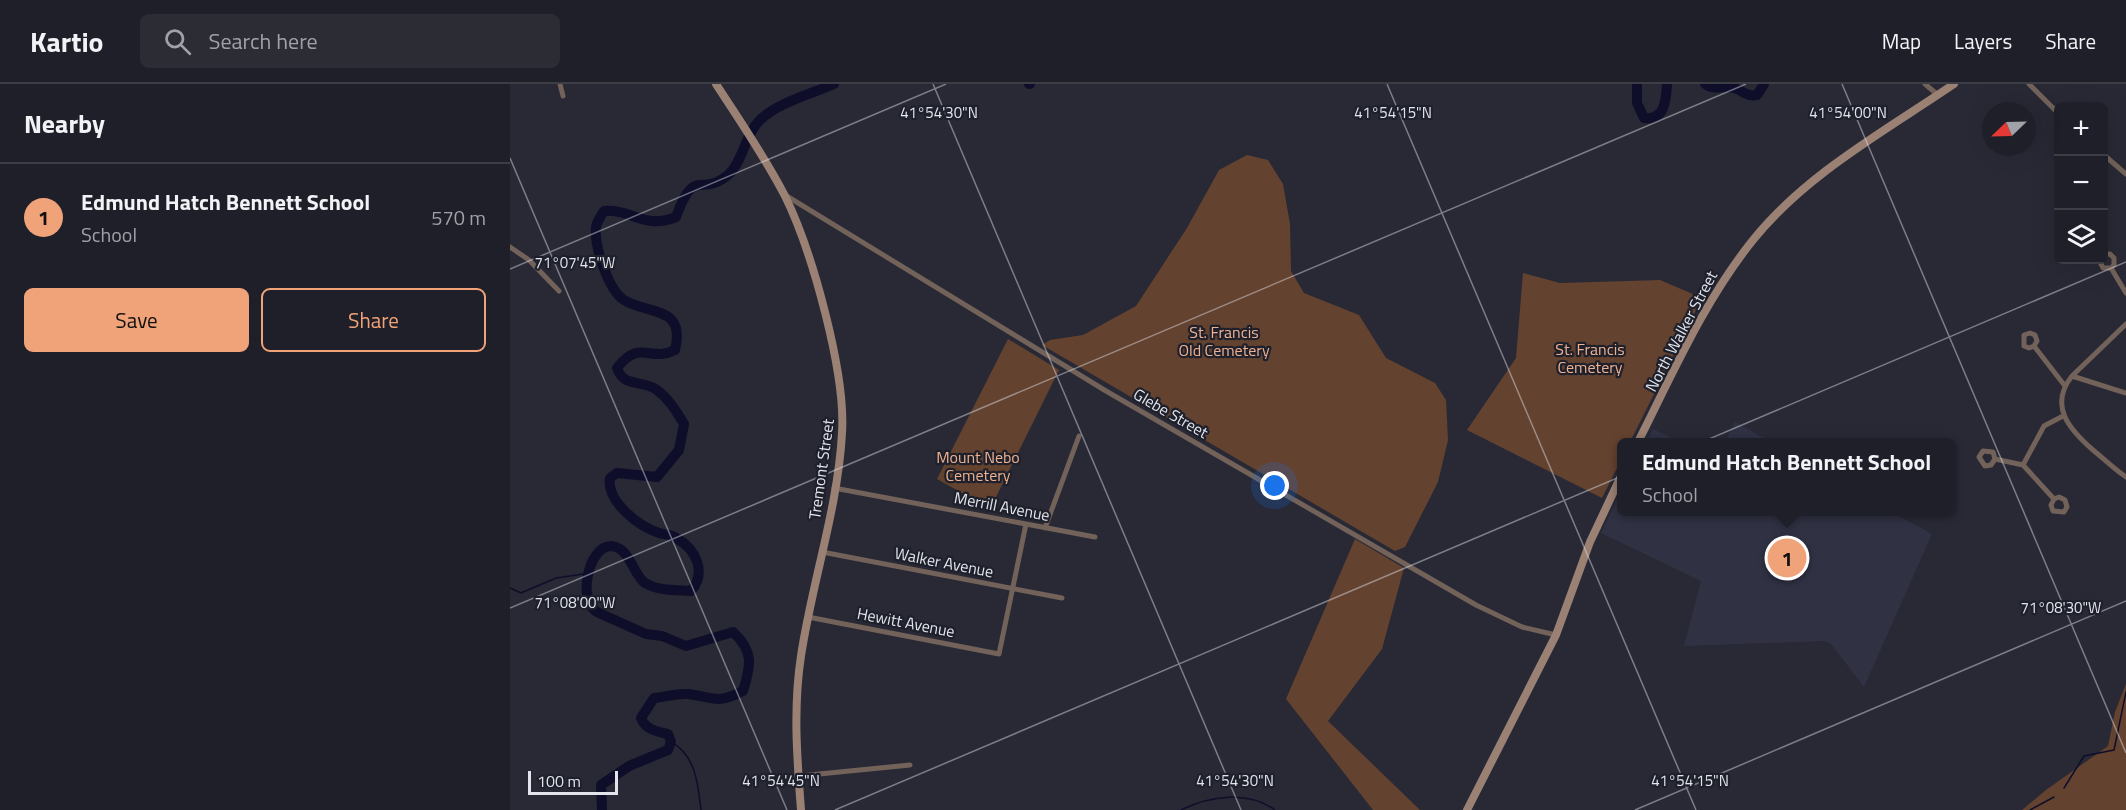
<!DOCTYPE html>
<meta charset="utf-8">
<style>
body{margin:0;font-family:"Titillium Web",sans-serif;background:#2b2c34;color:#f1f3f6}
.controls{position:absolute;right:18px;top:18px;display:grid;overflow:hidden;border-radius:9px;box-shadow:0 6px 24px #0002}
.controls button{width:54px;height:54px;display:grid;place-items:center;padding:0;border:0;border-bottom:2px solid #3c3d45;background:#1e1f28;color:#f1f3f6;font:30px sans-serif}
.compass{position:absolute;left:1472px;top:18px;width:54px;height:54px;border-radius:50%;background:#1e1f28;box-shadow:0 6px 24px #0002;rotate:247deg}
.scale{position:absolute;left:18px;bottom:15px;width:90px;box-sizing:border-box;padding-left:6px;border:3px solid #e3e4ec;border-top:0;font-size:16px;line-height:21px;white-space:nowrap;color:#e3e4ec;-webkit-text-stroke:4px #1e202b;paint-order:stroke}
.you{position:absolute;left:765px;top:402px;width:21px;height:21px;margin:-15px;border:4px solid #fff;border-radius:50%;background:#1a73e8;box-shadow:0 0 0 9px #1a73e833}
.badge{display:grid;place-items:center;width:39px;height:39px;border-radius:50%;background:#f0a378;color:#111;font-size:20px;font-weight:700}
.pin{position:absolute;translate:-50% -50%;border:3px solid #fff;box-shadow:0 2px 6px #0006}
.popup{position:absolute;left:1107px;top:354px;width:339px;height:78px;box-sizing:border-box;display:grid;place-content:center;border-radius:9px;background:#1e1f28;filter:drop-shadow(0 2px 4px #0005);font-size:20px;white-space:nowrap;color:#a1a2a8}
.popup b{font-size:22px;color:#f1f3f6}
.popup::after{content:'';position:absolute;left:50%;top:100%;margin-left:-12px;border:12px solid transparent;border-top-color:#1e1f28}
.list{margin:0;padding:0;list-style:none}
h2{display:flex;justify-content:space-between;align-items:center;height:78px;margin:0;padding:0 24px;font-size:26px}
h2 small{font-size:20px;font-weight:400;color:#a1a2a8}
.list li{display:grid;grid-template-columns:39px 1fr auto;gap:18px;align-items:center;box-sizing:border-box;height:108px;padding:0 24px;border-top:2px solid #3c3d45}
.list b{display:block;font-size:22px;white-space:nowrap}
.list p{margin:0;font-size:20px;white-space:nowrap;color:#a1a2a8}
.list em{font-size:20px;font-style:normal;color:#a1a2a8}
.actions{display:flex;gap:12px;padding:18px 24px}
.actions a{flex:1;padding:14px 0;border:2px solid #f0a378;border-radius:9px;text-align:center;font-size:21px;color:#f0a378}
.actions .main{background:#f0a378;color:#111}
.icon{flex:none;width:33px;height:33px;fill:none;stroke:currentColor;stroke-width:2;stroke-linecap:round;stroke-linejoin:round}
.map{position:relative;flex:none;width:1616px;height:726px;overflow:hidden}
header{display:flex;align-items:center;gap:36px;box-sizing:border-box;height:84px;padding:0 30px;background:#1e1f28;border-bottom:2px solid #3c3d45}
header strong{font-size:28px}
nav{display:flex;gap:33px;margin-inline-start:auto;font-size:21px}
.search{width:420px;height:54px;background:#2b2c34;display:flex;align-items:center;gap:15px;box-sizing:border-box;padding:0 21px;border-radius:9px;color:#a1a2a8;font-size:22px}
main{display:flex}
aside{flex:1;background:#1e1f28}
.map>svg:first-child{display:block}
.built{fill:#303244}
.green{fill:#644230}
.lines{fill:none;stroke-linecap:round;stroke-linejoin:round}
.stream{stroke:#0e0e2a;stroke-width:1.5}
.river{stroke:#0e0e2a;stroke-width:10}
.minor{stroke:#726259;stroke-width:5}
.secondary{stroke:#9b8173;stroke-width:8}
.ticks{fill:none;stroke:#e3e4ec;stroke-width:1.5;stroke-opacity:0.45}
.labels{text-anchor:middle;stroke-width:4.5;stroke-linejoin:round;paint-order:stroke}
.street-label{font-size:16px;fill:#e3e4ec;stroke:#1e202b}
.park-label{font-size:16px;fill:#efb190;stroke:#1e202b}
.ticks-label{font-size:15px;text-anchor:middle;fill:#e3e4ec;stroke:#1e202b;stroke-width:4.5;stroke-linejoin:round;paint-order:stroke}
</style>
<header>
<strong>Kartio</strong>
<div class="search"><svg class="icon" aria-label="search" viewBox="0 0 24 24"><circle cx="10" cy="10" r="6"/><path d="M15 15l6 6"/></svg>Search here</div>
<nav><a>Map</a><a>Layers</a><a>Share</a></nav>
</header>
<main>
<aside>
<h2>Nearby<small></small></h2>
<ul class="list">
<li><span class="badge">1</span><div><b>Edmund Hatch Bennett School</b><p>School</p></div><em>570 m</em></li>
</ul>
<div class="actions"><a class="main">Save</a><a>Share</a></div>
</aside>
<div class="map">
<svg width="1616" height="726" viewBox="0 0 1616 726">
<rect width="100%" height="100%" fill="#282935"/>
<!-- built -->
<path class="built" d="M1225 338 1261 358H1215Z
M1143 345 1170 358H1136Z
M1112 406V428H1382L1422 450 1354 603 1321 560 1314 557 1174 562 1191 497 1091 449Z"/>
<!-- green -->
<path class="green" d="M737 71 758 76 773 100 780 140 781 187 794 209 849 231 876 274 925 299 936 316 938 356 928 398 895 463 885 467 532 261 540 256 573 251 626 222 677 144 709 86Z
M1013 189 1050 199 1150 196 1192 214 1120 358H1112V374L1092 414 957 346 1006 274Z
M498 255 549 286 483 419 475 422 427 395Z
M845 455 894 484 872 565 818 637 910 726H863L776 615Z
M1616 600V726H1512L1536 706 1598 662 1605 628Z"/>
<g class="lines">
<!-- stream -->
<path class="stream" d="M0 504 11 509 46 494 80 489
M161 658C186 671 188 701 191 726
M1554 704 1574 672 1604 666 1616 608
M671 726C699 712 739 706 765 726
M1520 726 1544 713"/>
<!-- river -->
<path class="river" d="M519 0H520
M1127 0V19L1134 34C1155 37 1156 16 1157 0
M1195 0C1204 7 1214 1 1224 4 1234 7 1236 13 1247 11L1254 0
M92 726 91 701 119 682 158 666 161 658 158 650C146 647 136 646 131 634L144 614C155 613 167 609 178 610 205 613 205 621 233 607 241 582 244 567 223 548L176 562 152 552 136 550 89 529C66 519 78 462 101 462 120 463 123 491 135 499 148 507 166 506 181 507 197 488 186 465 166 454 161 450 155 451 149 449 128 442 96 417 100 394L107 389 147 393 169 366 174 340C166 327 159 315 147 306 133 295 114 305 107 284 130 254 140 279 165 266 176 221 138 231 114 216 98 206 84 161 86 143 87 137 91 132 94 127 123 125 133 146 166 133 185 80 191 115 219 90 233 77 235 51 249 37 266 19 301 10 324 0"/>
<!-- minor -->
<path class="minor" d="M50 0 53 12
M1415 0 1428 11
M1519 0 1548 29
M1594 71 1616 90
M275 111 596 307 966 521 1012 543 1046 551
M0 163 19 176 49 207
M1594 170H1600L1604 174V181L1601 184
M1589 176 1593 184H1601
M1601 184 1616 209
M1616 240 1562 292C1538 322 1560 346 1583 366 1594 375 1604 385 1616 393
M1524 262 1519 264 1514 262V251L1520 249 1525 251 1527 257 1524 262 1555 302
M1562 292 1616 309
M1485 375 1483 368 1473 367 1469 373 1475 382 1481 381 1485 375 1513 381 1544 415 1549 413 1555 416 1557 423 1554 428 1543 427 1541 421 1544 415
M1513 381 1534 342 1553 332
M324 404 585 453
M535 444 569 352
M312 468 552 514
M298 533 489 570 516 440
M289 692 400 681"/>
<!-- secondary -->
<path class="secondary" d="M206 0C230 37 255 73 275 112 302 167 336 289 332 349 328 424 302 498 291 572 283 624 287 674 291 726
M1128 358C1163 289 1194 217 1243 156 1296 90 1375 47 1444 0
M957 726 1046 551 1080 458 1112 390"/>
</g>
<!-- ticks -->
<path class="ticks" d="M423 0 731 726M877 0 1186 726M1332 0 1616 669M0 74 277 726M0 185 436 0M0 524 1236 0M325 726 1616 178M1125 726 1616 517"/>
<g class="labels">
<!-- street labels -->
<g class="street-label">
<text transform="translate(1171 247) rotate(-62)" y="6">North Walker Street</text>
<text transform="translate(661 329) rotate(30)" y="6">Glebe Street</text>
<text transform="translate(311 385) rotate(-82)" y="6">Tremont Street</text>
<text transform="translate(492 422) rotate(11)" y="6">Merrill Avenue</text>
<text transform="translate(434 478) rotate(11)" y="6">Walker Avenue</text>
<text transform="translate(396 538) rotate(11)" y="6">Hewitt Avenue</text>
</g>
<!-- park labels -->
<g class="park-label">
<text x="714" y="254">St. Francis<tspan x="714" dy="18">Old Cemetery</tspan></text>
<text x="1080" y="271">St. Francis<tspan x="1080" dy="18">Cemetery</tspan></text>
<text x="468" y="379">Mount Nebo<tspan x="468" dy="18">Cemetery</tspan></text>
</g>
</g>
<g class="ticks-label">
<text x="429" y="34">41°54'30"N</text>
<text x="883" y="34">41°54'15"N</text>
<text x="1338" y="34">41°54'00"N</text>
<text x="65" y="184">71°07'45"W</text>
<text x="65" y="524">71°08'00"W</text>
<text x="1551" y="529">71°08'30"W</text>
<text x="271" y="702">41°54'45"N</text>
<text x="725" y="702">41°54'30"N</text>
<text x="1180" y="702">41°54'15"N</text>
</g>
</svg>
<div class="controls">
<button>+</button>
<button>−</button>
<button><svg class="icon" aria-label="layers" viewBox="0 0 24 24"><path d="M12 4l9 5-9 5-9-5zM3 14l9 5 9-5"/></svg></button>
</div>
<svg class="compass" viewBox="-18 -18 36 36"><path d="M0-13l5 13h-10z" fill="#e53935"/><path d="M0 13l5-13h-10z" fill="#a1a2a8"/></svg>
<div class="scale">100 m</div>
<div class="you"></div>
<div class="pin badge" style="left:1277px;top:474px">1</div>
<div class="popup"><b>Edmund Hatch Bennett School</b>School</div>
</div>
</main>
